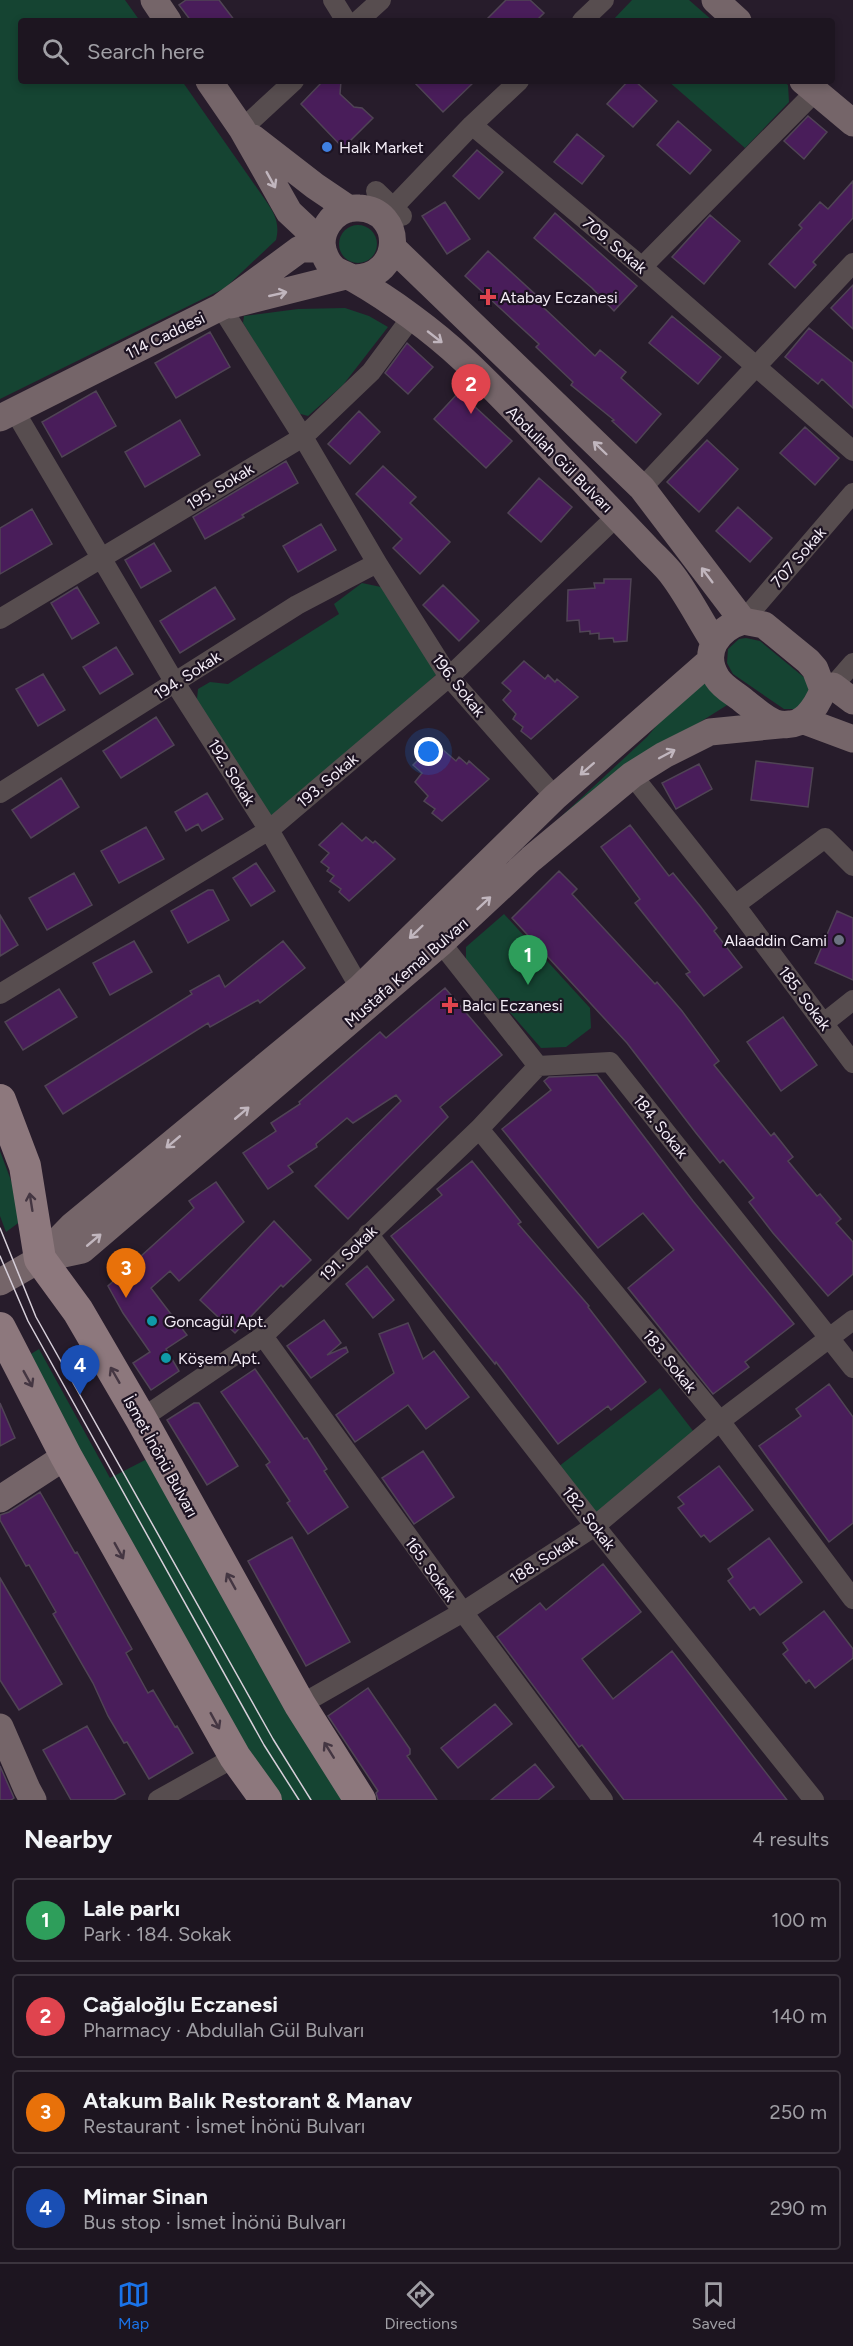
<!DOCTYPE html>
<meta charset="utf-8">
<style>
body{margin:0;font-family:Figtree,sans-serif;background:#251e29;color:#f1f3f6}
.you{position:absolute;left:429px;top:752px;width:21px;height:21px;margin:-15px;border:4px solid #fff;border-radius:50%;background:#1a73e8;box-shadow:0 0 0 9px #1a73e833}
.badge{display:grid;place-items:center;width:39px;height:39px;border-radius:50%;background:#1a73e8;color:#fff;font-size:20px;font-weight:700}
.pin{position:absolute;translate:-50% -50px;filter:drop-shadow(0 2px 3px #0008)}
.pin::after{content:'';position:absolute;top:32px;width:21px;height:18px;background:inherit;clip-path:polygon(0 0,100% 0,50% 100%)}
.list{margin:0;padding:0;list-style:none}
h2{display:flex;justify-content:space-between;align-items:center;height:78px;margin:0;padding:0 24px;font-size:26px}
h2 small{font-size:20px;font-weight:400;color:#a09fa5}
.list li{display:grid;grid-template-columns:39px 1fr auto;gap:18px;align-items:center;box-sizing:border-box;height:84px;margin:0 12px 12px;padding:0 12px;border:2px solid #3b343e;border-radius:6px}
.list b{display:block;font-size:22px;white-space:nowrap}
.list p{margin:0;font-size:20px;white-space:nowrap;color:#a09fa5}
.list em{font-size:20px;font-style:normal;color:#a09fa5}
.icon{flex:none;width:33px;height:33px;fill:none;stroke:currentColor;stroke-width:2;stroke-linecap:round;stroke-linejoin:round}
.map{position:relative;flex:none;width:853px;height:1800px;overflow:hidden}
.search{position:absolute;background:#1d1520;box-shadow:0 3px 9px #0003;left:18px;right:18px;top:18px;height:66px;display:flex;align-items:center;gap:15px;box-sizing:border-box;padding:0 21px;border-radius:6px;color:#a09fa5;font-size:22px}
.sheet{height:462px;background:#1d1520}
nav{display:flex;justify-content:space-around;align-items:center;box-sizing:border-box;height:84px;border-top:2px solid #3b343e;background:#1d1520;font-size:16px;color:#a09fa5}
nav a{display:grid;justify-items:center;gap:3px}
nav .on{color:#1a73e8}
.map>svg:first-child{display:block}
.green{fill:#154432}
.building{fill:#491d5a;stroke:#504455;stroke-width:1.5}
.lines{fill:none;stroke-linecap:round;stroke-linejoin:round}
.street{stroke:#574d4f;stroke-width:20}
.secondary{stroke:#756569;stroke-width:27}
.primary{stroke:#8d787d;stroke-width:32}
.tram{stroke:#d7cfda;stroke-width:1.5}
.oneway{stroke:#c1b6be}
.oneway2{stroke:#443642}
.shop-dot{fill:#3f7fe0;stroke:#1d1322;stroke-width:2}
.health-dot{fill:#e0444e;stroke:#1d1322;stroke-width:2}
.worship-dot{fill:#6b7280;stroke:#1d1322;stroke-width:2}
.culture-dot{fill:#0f9aa8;stroke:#1d1322;stroke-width:2}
.labels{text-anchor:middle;stroke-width:4.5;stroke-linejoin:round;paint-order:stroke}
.poi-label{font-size:16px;fill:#f3ecf6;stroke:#1d1322;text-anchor:start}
.street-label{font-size:16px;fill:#f3ecf6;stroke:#1d1322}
</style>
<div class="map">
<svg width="853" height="1800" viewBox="0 0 853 1800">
<rect width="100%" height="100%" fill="#271c2b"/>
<!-- green -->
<path class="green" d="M0 0H125L140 21H21V81H182L266 201C275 214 280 224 276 240L225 288 0 399Z
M632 0H689L713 21H612Z
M668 81H783L788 85 789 102 745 148Z
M339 244a19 19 0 1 1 38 0a19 19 0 1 1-38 0Z
M345 308 369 316 388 327 343 385 308 416 297 413 243 323 244 316 298 309Z
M362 583 381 587 437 674 269 826 196 708 198 689 210 682 228 684 339 614 334 604Z
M746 638 760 641 806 679 809 684V697L796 709H784L733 674 727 663 728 649 739 639Z
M703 671 732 702 646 756 389 976 647 737Z
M504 914 590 1008 591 1028 566 1047 541 1048 466 962V947Z
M0 1151 25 1218 6 1232 0 1216Z
M39 1349 110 1478 151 1457 343 1800H266L21 1360Z
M660 1388 697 1436 595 1515 558 1467Z"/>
<!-- building -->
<path class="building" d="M186 0H219L235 21H191L179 5Z
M506 0H530L544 13 536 21H485Z
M323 81H341L340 94 354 107 362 108 373 118 343 148 301 104Z
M413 81H475L443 112Z
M628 81H635L657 101 633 127 607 104Z
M808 116 827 132 804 159 784 141Z
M678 121 711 150 690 174 657 145Z
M577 134 604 156 582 184 554 162Z
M477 150 503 172 479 199 453 176Z
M853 181V218L813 262 816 265 795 288 769 264 802 228 799 225 820 202 828 209Z
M445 202 470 239 447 254 422 216Z
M555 213 637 286 614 311 592 288 534 238Z
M710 215 740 241 704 284 672 257Z
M488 251 547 305 544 308 595 356 600 350 626 372 621 378 661 414 636 443 612 421 614 420 571 385 573 382 536 347 539 344 465 276Z
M853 285V329L831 308Z
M672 316 721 357 698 384 649 343Z
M809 328 853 363V408L822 379 818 384 785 357Z
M210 332 230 367 176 398 155 363Z
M407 343 433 367 408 394 385 373Z
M96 391 116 426 62 457 42 422Z
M459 392 512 441 486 468 434 419Z
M359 411 380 432 350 464 328 444Z
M180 420 200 455 145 487 125 452Z
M805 427 839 458 815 485 780 453Z
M707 440 738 469 699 512 667 482Z
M286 461 298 483 242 515 244 517 205 539 193 517Z
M383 466 416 497 410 503 450 542 420 574 393 548 402 539 356 494Z
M539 478 572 507 541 542 508 513Z
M738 507 772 538 750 562 716 531Z
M32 509 52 544 0 574V528Z
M321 524 336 550 298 572 283 546Z
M154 543 171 571 141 588 125 560Z
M604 579H631L627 641 614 642 613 638 599 639V633L590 634V631L580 632 579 620 567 621 568 590 595 588 594 583H604Z
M443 585 479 621 459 641 423 605Z
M77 587 99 623 72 639 51 603Z
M215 587 235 619 180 653 160 621Z
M116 647 133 674 100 694 83 667Z
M524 661 545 679 548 675 555 682 557 679 578 697 531 739 521 731 523 727 513 719 516 714 503 700 511 691 502 683Z
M43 674 65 710 38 726 16 689Z
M156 717 174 745 121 778 103 751Z
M435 743 456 761 459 757 467 764 469 761 489 779 442 821 432 813 435 809 424 801 428 796 415 782 422 773 413 765Z
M756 761 813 768 808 807 751 800Z
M699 764 712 789 676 809 662 783Z
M61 778 79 807 31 838 12 810Z
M207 793 223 819 202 831 198 824 186 831 175 812Z
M342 823 362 841 366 837 373 843 375 841 395 859 349 901 339 892 341 889 330 881 334 876 327 871 329 868 321 862 329 853 319 845Z
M630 825 669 876 673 873 700 906 717 928 714 931 742 967 704 996 686 974 690 972 635 903 640 899 601 847Z
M146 827 164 859 119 883 101 851Z
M256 863 275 891 251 906 233 878Z
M559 871 577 889 572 894 655 984 657 982 682 1011 719 1061 714 1065 771 1136 774 1133 793 1157 788 1161 817 1196 820 1194 841 1219 836 1223 853 1242V1274L828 1296 773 1233 749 1202 754 1198 723 1160 720 1163 696 1133 627 1043 512 918Z
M74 873 92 905 47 930 29 898Z
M208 890H213L229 920 188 943 171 911Z
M837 911 853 918V980L815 963Z
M0 915 18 945 0 956Z
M134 941 152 972 110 995 93 963Z
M283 941 305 968 260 1003 258 1000 210 1027 208 1023 63 1114 45 1086 192 994 190 991 219 975 225 987Z
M445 988 502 1055 440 1107 448 1117 348 1219 315 1186 401 1101 396 1095 353 1123 347 1118 316 1144 317 1147 288 1166 293 1172 268 1189 243 1153 276 1131 271 1123 300 1104 299 1102 380 1032 386 1038Z
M59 989 77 1017 23 1050 5 1022Z
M783 1017 817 1065 781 1091 747 1042Z
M597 1075 693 1201 794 1324 745 1362 749 1367 713 1394 628 1288 674 1250 643 1213 598 1248 502 1129 551 1090 544 1081 549 1077Z
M472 1161 521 1222 518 1224 589 1306 588 1307 646 1382 611 1410 608 1406 558 1444 496 1362 495 1364 391 1236 442 1195 437 1189Z
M216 1182 244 1222 179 1281 170 1271 151 1288 187 1335 166 1349 179 1371 151 1390 133 1363 150 1352 123 1313 108 1286 194 1208 189 1201Z
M274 1221 311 1260 283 1287 281 1285 235 1333 200 1300Z
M367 1266 394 1300 373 1318 346 1284Z
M324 1320 341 1343 327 1355 346 1347 348 1352 311 1378 287 1346Z
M408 1323 423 1359 434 1351 469 1397 426 1429 408 1405 355 1442 336 1415 394 1373 379 1334Z
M255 1369 304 1439 307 1438 327 1469 324 1471 348 1507 308 1534 287 1503 290 1501 266 1465 270 1462 221 1392Z
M829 1384 853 1417V1523L829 1542 759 1446 801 1416 796 1409Z
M0 1403 15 1438 0 1446Z
M194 1403H199L238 1466 207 1485 167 1420Z
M423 1451 454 1497 414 1524 382 1478Z
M719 1466 753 1510 710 1542 704 1535 701 1537 678 1508 684 1504 678 1497Z
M40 1492 75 1553 77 1552 132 1649 126 1653 148 1693 153 1690 175 1727 177 1726 193 1753 149 1779 127 1742 124 1743 108 1716 93 1683 53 1614 56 1612 29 1565 26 1566 0 1520V1515L9 1512Z
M292 1537 350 1642 306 1666 248 1561Z
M769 1538 802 1582 760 1615 754 1607 750 1610 728 1581 733 1577 728 1569Z
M603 1564 641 1612 582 1659 613 1699 672 1651 787 1800H624L582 1745 579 1747 497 1637 540 1603 546 1610Z
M0 1578 62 1684 19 1710 0 1680Z
M824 1611 853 1649V1658L815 1688 809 1680 806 1683 783 1654 788 1650 783 1643Z
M368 1688 410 1749V1754L407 1756 437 1800H378L376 1793 378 1791 328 1716Z
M495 1704 512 1724 458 1768 441 1748Z
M87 1726 125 1794 114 1800H71L43 1750Z
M535 1764 554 1787 538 1800H491Z
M0 1766 14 1798 11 1800H0Z"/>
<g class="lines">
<!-- street -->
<path class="street" d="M333 0 346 21
M358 21 381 0
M582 21 604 0
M472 125 519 81
M242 129 294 81
M376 191 402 216
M383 218 472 125 642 267 853 451
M642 267 815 92
M221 307 303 437 377 563 449 677 555 797
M14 410 175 683 269 830 360 988
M642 488 853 263
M0 619 303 437 371 372 411 318
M743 621 853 493
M833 686 853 663
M632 775 735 905 825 838 853 866
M0 793 297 605 377 563
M735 905 853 1063
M441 943 538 1066 610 1062 853 1368
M0 994 269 830 449 677 617 516
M824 1023 853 1000
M479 1129 720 1421 853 1599
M368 1234 595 1526 814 1800
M263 1336 463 1612 603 1800
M141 1419 263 1336 479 1129 538 1066
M300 1705 463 1612 595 1526 720 1421 853 1320
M158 1800 235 1757"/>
<!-- secondary -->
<path class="secondary" d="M154 0 168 21
M715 0 738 21
M209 81 242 129 289 212 322 243
M803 81 853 123
M253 138 315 186 349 209
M393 248 642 488 743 621
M354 278C404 277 405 210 359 208 333 206 314 235 326 258 333 273 343 272 354 279 391 300 433 331 464 360 505 398 542 440 582 480 603 502 624 524 645 546 654 556 665 565 673 576 688 596 700 620 714 642
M231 305 346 276
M0 418 221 307 300 249H323
M743 621 764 625 808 661 815 669 823 690C816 708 802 729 780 724 767 722 755 709 745 702 736 694 723 688 717 678 701 653 717 629 743 621Z
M823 690 833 686 853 701
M802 720 853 739
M40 1259 82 1250 441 943 531 859 632 775 664 755 710 732 790 724
M0 1282 40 1259 72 1226 360 988 555 797 710 661
M0 1499 66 1456
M0 1727 27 1789 33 1800"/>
<!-- primary -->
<path class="primary" d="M0 1100 25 1166 40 1259 78 1311 141 1419 300 1705 360 1800
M0 1328 66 1456 235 1757 266 1800"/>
<!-- tram -->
<path class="tram" d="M0 1228 36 1317 273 1739 311 1800
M0 1256 28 1321 264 1745 299 1800"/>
</g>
<!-- one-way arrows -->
<defs><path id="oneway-shaft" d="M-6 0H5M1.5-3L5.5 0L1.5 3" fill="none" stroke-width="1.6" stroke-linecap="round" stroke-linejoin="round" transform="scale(1.5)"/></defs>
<g class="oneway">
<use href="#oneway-shaft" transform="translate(271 180) rotate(61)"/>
<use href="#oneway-shaft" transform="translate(278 294) rotate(-13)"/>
<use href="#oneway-shaft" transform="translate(435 337) rotate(38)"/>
<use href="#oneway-shaft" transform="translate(600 448) rotate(-136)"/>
<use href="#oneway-shaft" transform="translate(707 575) rotate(-127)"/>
<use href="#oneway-shaft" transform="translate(667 754) rotate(-28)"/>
<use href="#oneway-shaft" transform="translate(587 769) rotate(139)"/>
<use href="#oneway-shaft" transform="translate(484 903) rotate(-43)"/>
<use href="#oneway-shaft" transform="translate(416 932) rotate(136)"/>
<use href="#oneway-shaft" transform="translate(242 1113) rotate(-40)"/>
<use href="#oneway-shaft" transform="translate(173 1142) rotate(140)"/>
<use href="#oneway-shaft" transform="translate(94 1240) rotate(-40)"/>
</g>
<g class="oneway2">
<use href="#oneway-shaft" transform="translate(31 1202) rotate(-99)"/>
<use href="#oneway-shaft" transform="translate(115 1375) rotate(-120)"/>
<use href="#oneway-shaft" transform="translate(28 1379) rotate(61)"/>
<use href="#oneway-shaft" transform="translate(119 1551) rotate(61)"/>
<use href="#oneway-shaft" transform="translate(231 1581) rotate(-119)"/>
<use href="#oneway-shaft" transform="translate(215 1721) rotate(61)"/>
<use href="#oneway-shaft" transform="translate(329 1750) rotate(-122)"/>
</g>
<!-- markers -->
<circle class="shop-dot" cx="327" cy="147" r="6"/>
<g class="health-dot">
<path d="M485 288h6v6h6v6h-6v6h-6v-6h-6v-6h6z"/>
<path d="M447 996h6v6h6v6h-6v6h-6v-6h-6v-6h6z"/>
</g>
<circle class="worship-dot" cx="839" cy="940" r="6"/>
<g class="culture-dot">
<circle cx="152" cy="1321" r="6"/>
<circle cx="166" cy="1358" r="6"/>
</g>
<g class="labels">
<!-- poi labels -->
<g class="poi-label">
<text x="339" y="153">Halk Market</text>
<text x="500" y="303">Atabay Eczanesi</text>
<text x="827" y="946" text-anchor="end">Alaaddin Cami</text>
<text x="462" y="1011">Balcı Eczanesi</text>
<text x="164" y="1327">Goncagül Apt.</text>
<text x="178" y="1364">Köşem Apt.</text>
</g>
<!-- street labels -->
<g class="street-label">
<text transform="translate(615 245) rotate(40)" y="6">709. Sokak</text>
<text transform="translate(165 335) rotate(-26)" y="6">114 Caddesi</text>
<text transform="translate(560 459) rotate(45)" y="6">Abdullah Gül Bulvarı</text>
<text transform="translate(220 486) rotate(-31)" y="6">195. Sokak</text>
<text transform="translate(798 557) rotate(-49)" y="6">707 Sokak</text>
<text transform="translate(187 675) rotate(-33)" y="6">194. Sokak</text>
<text transform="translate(459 685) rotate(52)" y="6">196. Sokak</text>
<text transform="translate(232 772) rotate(58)" y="6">192. Sokak</text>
<text transform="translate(327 780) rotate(-40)" y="6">193. Sokak</text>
<text transform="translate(406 972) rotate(-41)" y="6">Mustafa Kemal Bulvarı</text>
<text transform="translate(805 998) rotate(53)" y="6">185. Sokak</text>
<text transform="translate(661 1126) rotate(51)" y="6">184. Sokak</text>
<text transform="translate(348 1253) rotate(-44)" y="6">191. Sokak</text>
<text transform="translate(670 1361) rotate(51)" y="6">183. Sokak</text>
<text transform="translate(161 1456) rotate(61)" y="6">İsmet İnönü Bulvarı</text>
<text transform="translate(589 1518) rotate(52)" y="6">182. Sokak</text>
<text transform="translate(543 1559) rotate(-33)" y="6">188. Sokak</text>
<text transform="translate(431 1569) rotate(54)" y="6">165. Sokak</text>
</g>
</g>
</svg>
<div class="you"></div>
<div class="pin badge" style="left:528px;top:985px;background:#2e9e5b">1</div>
<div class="pin badge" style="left:471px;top:414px;background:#e0444e">2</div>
<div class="pin badge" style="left:126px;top:1298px;background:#e8710a">3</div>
<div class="pin badge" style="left:80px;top:1395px;background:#1a4fb4">4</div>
<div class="search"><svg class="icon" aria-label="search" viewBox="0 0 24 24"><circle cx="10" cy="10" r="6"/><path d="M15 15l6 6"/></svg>Search here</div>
</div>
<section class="sheet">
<h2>Nearby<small>4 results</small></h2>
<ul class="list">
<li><span class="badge" style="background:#2e9e5b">1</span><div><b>Lale parkı</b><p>Park · 184. Sokak</p></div><em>100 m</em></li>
<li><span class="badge" style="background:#e0444e">2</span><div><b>Cağaloğlu Eczanesi</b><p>Pharmacy · Abdullah Gül Bulvarı</p></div><em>140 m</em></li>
<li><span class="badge" style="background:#e8710a">3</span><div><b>Atakum Balık Restorant &amp; Manav</b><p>Restaurant · İsmet İnönü Bulvarı</p></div><em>250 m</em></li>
<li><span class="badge" style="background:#1a4fb4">4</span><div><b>Mimar Sinan</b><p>Bus stop · İsmet İnönü Bulvarı</p></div><em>290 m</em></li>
</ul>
</section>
<nav>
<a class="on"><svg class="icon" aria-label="map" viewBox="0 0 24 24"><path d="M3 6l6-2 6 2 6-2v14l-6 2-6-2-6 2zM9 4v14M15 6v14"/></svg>Map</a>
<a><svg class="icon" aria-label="directions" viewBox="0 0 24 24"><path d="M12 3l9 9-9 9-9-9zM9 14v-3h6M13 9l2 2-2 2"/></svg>Directions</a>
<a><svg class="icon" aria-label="saved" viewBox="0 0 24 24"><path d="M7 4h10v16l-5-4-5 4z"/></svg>Saved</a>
</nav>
